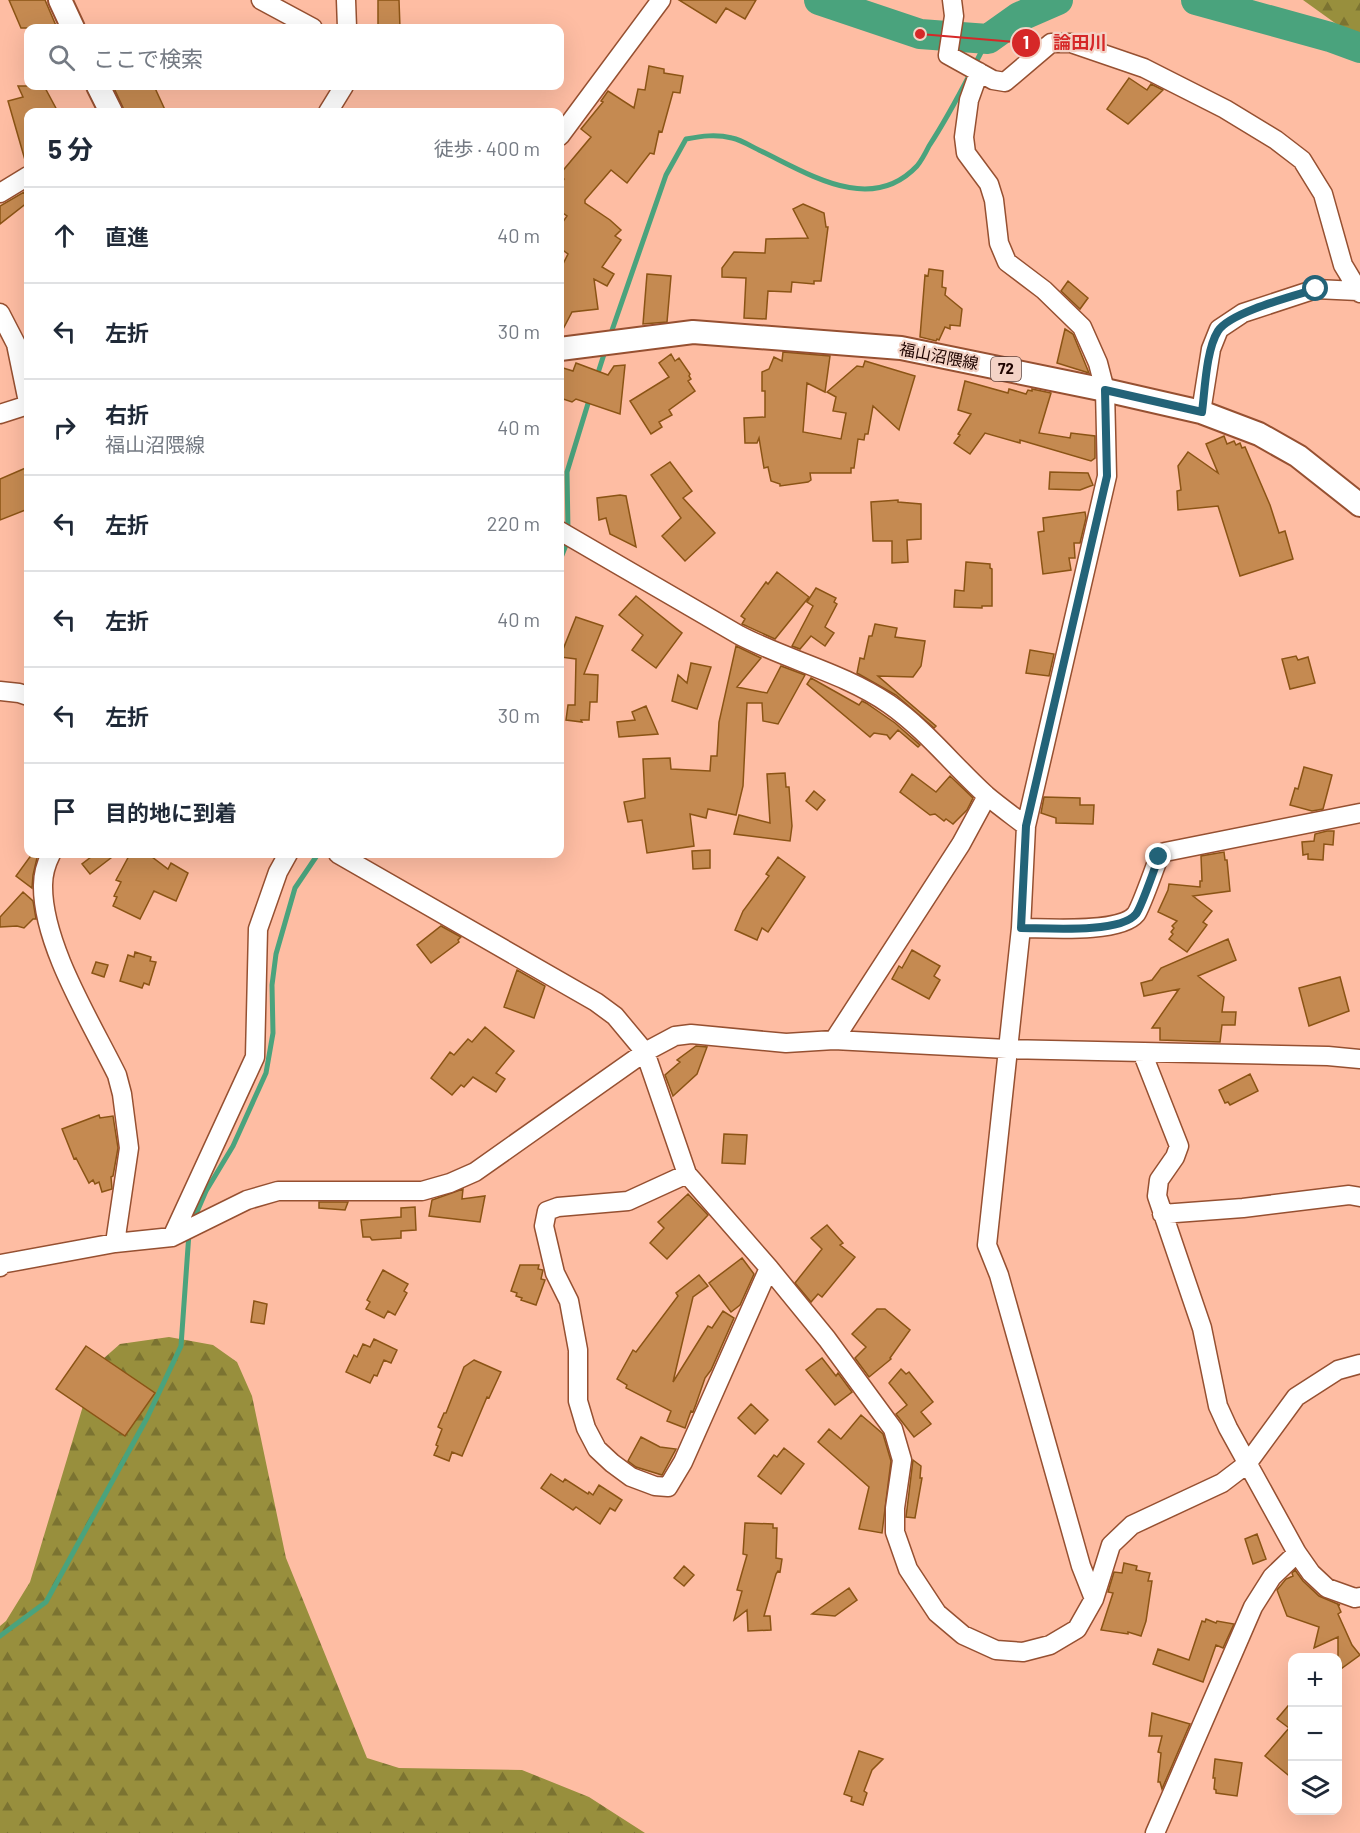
<!DOCTYPE html>
<html lang="ja">
<meta charset="utf-8">
<style>
body{margin:0;font-family:Barlow,"Noto Sans JP",sans-serif;background:#f2f2f3;color:#1f2937}
.controls{position:absolute;right:18px;bottom:18px;display:grid;overflow:hidden;border-radius:12px;box-shadow:0 6px 24px #0002}
.controls button{width:54px;height:54px;display:grid;place-items:center;padding:0;border:0;border-bottom:2px solid #e0e1e3;background:#fff;color:#1f2937;font:30px sans-serif}
.stop{position:absolute;width:18px;height:18px;margin:-14px;border:4px solid #236378;border-radius:50%;background:#fff}
.stop.end{background:#236378;border-color:#fff;box-shadow:0 2px 6px #0008}
.list{margin:0;padding:0;list-style:none}
h2{display:flex;justify-content:space-between;align-items:center;height:78px;margin:0;padding:0 24px;font-size:26px}
h2 small{font-size:20px;font-weight:400;color:#747a83}
.list li{display:grid;grid-template-columns:39px 1fr auto;gap:18px;align-items:center;box-sizing:border-box;height:96px;padding:0 24px;border-top:2px solid #e0e1e3}
.list b{display:block;font-size:22px;white-space:nowrap}
.list p{margin:0;font-size:20px;white-space:nowrap;color:#747a83}
.list em{font-size:20px;font-style:normal;color:#747a83}
.icon{flex:none;width:33px;height:33px;fill:none;stroke:currentColor;stroke-width:2;stroke-linecap:round;stroke-linejoin:round}
.map{position:relative;flex:none;width:1360px;height:1833px;overflow:hidden}
.search{position:absolute;background:#fff;box-shadow:0 6px 24px #0002;left:24px;top:24px;width:540px;height:66px;display:flex;align-items:center;gap:15px;box-sizing:border-box;padding:0 21px;border-radius:12px;color:#747a83;font-size:22px}
.panel{position:absolute;background:#fff;box-shadow:0 6px 24px #0002;left:24px;top:108px;width:540px;height:750px;border-radius:12px}
.map>svg:first-child{display:block}
.forest{fill:url(#forest-firs)}
.lines{fill:none;stroke-linecap:round;stroke-linejoin:round}
.stream{stroke:#4aa37d;stroke-width:5}
.river{stroke:#4aa37d;stroke-width:30}
.building{fill:#c58a51;stroke:#8b5415;stroke-width:1.5}
.minor-casing{stroke:#965031;stroke-width:21}
.major-casing{stroke:#965031;stroke-width:26}
.minor{stroke:#fff;stroke-width:18}
.major{stroke:#fff;stroke-width:22}
.route{stroke:#236378;stroke-width:8}
.labels{text-anchor:middle;stroke-width:4.5;stroke-linejoin:round;paint-order:stroke}
.shield{fill:#f4d3c6;stroke:#5e423b;stroke-width:1.5}
.shield-label{font-size:15px;font-weight:bold;fill:#1e0400}
.street-label{font-size:16px;fill:#1e0400;stroke:#f4d3c6}
.leader{fill:none;stroke:#d62828;stroke-width:2}
.callout-dot{fill:#d62828;stroke:#f4d3c6;stroke-width:2}
.mark-label{font-size:18px;text-anchor:middle;font-weight:bold;fill:#fff}
.callout-label{font-size:18px;text-anchor:middle;font-weight:bold;fill:#d62828;stroke:#f4d3c6;stroke-width:4.5;stroke-linejoin:round;paint-order:stroke}
</style>
<div class="map">
<svg width="1360" height="1833" viewBox="0 0 1360 1833">
<defs>
<pattern id="forest-firs" width="22" height="20" patternUnits="userSpaceOnUse" patternTransform="scale(1.5)"><rect width="22" height="20" fill="#988f3d"/><path d="M5 1l3.5 6h-7zM16 11l3.5 6h-7z" fill="#7b7331"/></pattern>
</defs>
<rect width="100%" height="100%" fill="#febda3"/>
<!-- forest -->
<path class="forest" d="M1303 0H1360V41Z
M169 1337 213 1345 237 1362 252 1396 286 1558 367 1758 399 1768 522 1770 589 1797 645 1833H0V1626L6 1621 30 1582 95 1366 120 1344Z"/>
<g class="lines">
<!-- stream -->
<path class="stream" d="M974 66 988 39
M610 336 666 175 686 139C702 136 716 134 732 138 742 140 752 147 761 151 809 174 871 215 917 166 922 160 926 152 929 146 944 123 957 99 970 74
M597 376 606 348
M568 531 567 472 590 397
M560 560 568 540
M193 1221 206 1191 233 1146 266 1073 273 1033 272 985 276 954 295 888 318 854
M0 1636 46 1602 147 1418 181 1346 189 1233"/>
<!-- river -->
<path class="river" d="M819 0 920 34 988 39 1019 17 1058 0
M1196 0 1330 37 1360 48"/>
</g>
<!-- building -->
<path class="building" d="M9 0H45L57 28H21Z
M378 0H399L400 28H378Z
M679 0H756L745 19 726 8 716 23Z
M649 66 664 69V73L683 76 680 93 673 92 662 132 659 131 654 154 650 153 627 183 611 170 585 200V203L610 220 621 230 615 236 621 240 602 267 614 274 607 286 594 279 598 309 572 312 560 335V270L568 254 560 248V226L567 216 560 211V186L564 179 560 174 591 137 581 129 603 102 601 101 608 91 634 108 638 89 645 90Z
M1129 78 1147 90 1151 84 1163 90 1128 124 1107 109Z
M18 86H44L58 112H28V159L25 160 8 101 23 97Z
M113 86H154L166 112H125Z
M24 192 28 202 0 224V206Z
M803 204 824 213 826 227H828L821 281H814V284L792 282 791 292 768 291 766 319 744 318 746 278 722 277V268L734 252 765 253 766 239 808 238 793 209Z
M929 269 943 271 942 287 946 288 945 295 962 309 960 326 950 325V329L945 327 939 340 937 339 936 341 920 337 925 275 928 276Z
M647 274 671 276 667 322 643 324Z
M1068 281 1088 298 1080 309 1061 291Z
M1065 329 1073 334 1089 373 1057 363Z
M783 352 830 356 825 392 807 383 803 432 841 439 846 413 833 411 836 397 827 392 857 366 863 367 865 361 915 376 899 430 873 406 868 434H865L864 440 858 439 854 468H851V473H810L811 480 808 482 780 486V484L771 481 768 467 764 468 759 438 757 443H745L744 418 765 417V391H762V372L769 369 774 357 782 361Z
M671 354 675 361 679 358 690 374 689 376 691 379 688 381 695 391 669 410 672 415 659 422 662 427 651 434 630 401 669 377 659 363Z
M576 363 608 375 614 366 625 365 620 414 576 399 572 402 560 398V367L573 371Z
M965 381 1008 393 1009 389 1026 394 1028 390 1032 391V389L1051 393 1039 433 1070 438 1071 433 1095 436V458L1091 461 1020 440V443L985 433 970 454 954 443 960 435 958 434 971 414 958 410Z
M1224 436 1227 444 1234 441 1236 445 1240 443 1242 448 1245 447 1270 505 1279 533 1285 531 1293 559 1240 576 1218 506 1178 510 1177 491 1181 490 1178 466 1188 452 1218 473 1206 444Z
M670 462 692 491 683 498 715 533 685 561 662 536 681 518 651 475Z
M28 467V509L0 520V479Z
M1050 472 1088 473 1093 485 1080 490 1049 489Z
M620 495 626 496 636 547 610 534 606 518 599 520 597 498Z
M898 500V502L921 504V539L907 540 908 562 892 563V541H873L871 502Z
M1085 512 1086 518 1080 543H1074L1075 558H1069L1071 570 1043 574 1038 532 1044 531 1043 518Z
M966 562 990 564V568L992 569V606H982V608L954 607 955 590 964 591Z
M777 572 809 597 775 639 742 624 745 619 741 616 766 582 768 584Z
M816 588 836 598 834 602 837 604 825 627 834 633 825 646 811 636 800 649 792 646 813 606 807 602Z
M636 596 682 633 656 668 632 650 643 635 619 615Z
M576 617 603 626 584 674 598 675 597 702H590L589 720H581L582 722 566 720 568 705H575L576 659 560 657Z
M875 624 897 628 895 637 925 641 921 666 913 677 878 676 936 726 934 728 896 695 857 673 860 658 864 659 869 636H872Z
M736 646 761 658 737 687 767 693 781 666 805 675 778 724 763 721 762 703H747L743 786 736 815 708 809 706 818 690 814 694 846 647 853 642 820 628 822 624 802 645 798 643 759 670 758 671 769 710 771 711 756H717L719 722Z
M1030 650 1054 654 1049 676 1026 673Z
M1296 656 1298 660 1308 657 1315 683 1290 689 1282 659Z
M691 663 711 667 697 709 672 701 678 675 687 683Z
M811 678 859 705 862 701 866 703 895 723 920 745 918 747 898 730 890 739 887 735 874 733 870 737 807 684Z
M646 706 658 734 619 737 617 722 635 720 632 712Z
M1304 767 1332 775 1323 809 1312 811 1290 805 1295 788 1298 789Z
M785 773 786 787H789L792 826 790 841 734 834 739 815 770 823 767 774Z
M912 774 936 792 950 776 973 798 967 810 953 824 946 819 944 821 935 814 930 815 900 792Z
M814 791 825 800 817 810 806 801Z
M1044 797 1080 798V805H1094L1093 824 1056 823V818L1041 813Z
M1327 831H1334L1333 845 1324 844 1323 860 1308 859V854L1303 855 1302 842 1314 841 1315 834Z
M710 850V868L693 869 692 851Z
M1224 852 1225 860H1227L1230 891 1193 896 1212 911 1203 922 1207 925 1187 952 1169 939 1173 934 1171 932 1174 928 1172 926 1177 921 1158 912 1168 890 1169 884 1200 887V881H1202L1201 856Z
M32 854 37 858 33 875 32 888 16 876Z
M95 854H116L90 874 82 864Z
M130 854H148L168 869 171 863 188 873 176 901 154 891 140 919 113 906 117 897 114 896 121 882 116 880Z
M778 857 805 877 768 932 762 928 757 940 735 930 743 911 769 876 766 874Z
M23 892 33 901 36 919H33L24 928 17 926 0 927V917Z
M441 926 461 937 458 940 459 942 431 963 417 945Z
M1228 939 1236 960 1198 976 1224 997 1222 1012H1236L1235 1025H1222L1220 1042 1160 1040V1028H1152L1179 989 1144 996 1141 983 1152 980 1161 968Z
M912 950 940 966 934 976 940 980 929 999 892 979 899 966 902 968Z
M135 952 151 957 150 961 156 962 149 985 144 983 142 988 120 981 128 955 134 957Z
M96 962 108 965 104 977 92 973Z
M517 970 545 986 534 1018 504 1007Z
M1340 977 1349 1011 1309 1026 1299 988Z
M485 1027 514 1051 496 1073 505 1079 496 1092 473 1077 464 1087 461 1085 452 1095 431 1078 450 1052 454 1055 468 1039 472 1042Z
M696 1046 707 1047 697 1074 673 1096 665 1075 680 1062 677 1060Z
M1250 1074 1258 1091 1230 1105 1228 1102 1225 1103 1219 1090Z
M99 1115 100 1118 113 1116 118 1148 113 1176 111 1177 112 1189 102 1192 99 1182 95 1184 93 1180 89 1183 76 1158 74 1159 62 1129Z
M724 1134 747 1135 745 1164 722 1163Z
M463 1189 462 1199 485 1196 480 1222 429 1216 432 1200Z
M688 1194 708 1215 667 1259 650 1243 664 1228 658 1222Z
M319 1202H348L345 1210 319 1208Z
M415 1207 416 1230 401 1231V1238L372 1240 370 1237H363L361 1220 401 1217V1208Z
M827 1225 843 1243 840 1245 855 1257 822 1297 818 1294 811 1302 795 1283 822 1249 811 1238Z
M742 1258 754 1274 740 1305 731 1312 709 1283Z
M520 1265H539L538 1269 543 1270 541 1279 545 1280 536 1305 521 1300 522 1298 516 1296 517 1293 511 1291Z
M383 1270 408 1284 404 1291 407 1293 395 1315 388 1311 384 1318 366 1309 370 1302 367 1300Z
M699 1275 708 1286 693 1297 673 1382 708 1326 712 1328 723 1311 734 1318 711 1370 705 1378 696 1404 693 1412 691 1411 685 1428 667 1421 671 1411 626 1388 627 1385 617 1379 633 1350 636 1352 678 1296 676 1293Z
M254 1301 267 1304 264 1324 251 1322Z
M877 1309H885L910 1330 890 1358 891 1359 869 1377 855 1358 866 1347 852 1334Z
M374 1339 397 1350 391 1363 384 1360 377 1376 374 1375 370 1383 346 1372 354 1355 357 1357 363 1344 370 1347Z
M86 1346 155 1393 125 1436 56 1389Z
M822 1358 836 1376 838 1373 852 1392 835 1405 806 1370Z
M474 1360 501 1372 489 1398 487 1397 462 1456 452 1452 449 1461 434 1455 438 1446 436 1445 442 1429 438 1427 444 1413H446L464 1367Z
M901 1369 906 1374 909 1372 933 1402 921 1412 931 1424 914 1437 896 1414 907 1405 889 1383Z
M751 1404 768 1420 755 1434 738 1418Z
M861 1415 883 1434 891 1461 882 1533 859 1529 869 1487 818 1442 829 1429 841 1439Z
M641 1437 660 1447 676 1449 662 1475 636 1467 628 1461Z
M784 1448 804 1464 781 1494 758 1476 774 1455 777 1457Z
M913 1460 921 1466 920 1478H922L915 1518 906 1517Z
M551 1474 563 1482 565 1479 588 1494 589 1492 593 1495 599 1485 622 1500 615 1511 610 1508 600 1524 576 1507 573 1510 541 1488Z
M745 1523 773 1524V1528H777L776 1558 782 1559 780 1572 778 1571 776 1574 764 1616H770L771 1630 748 1631 747 1610 734 1620 742 1591 737 1590 747 1555 743 1554Z
M1257 1534 1266 1559 1253 1564 1245 1539Z
M1124 1563 1137 1566 1136 1570 1150 1573 1148 1581H1152L1146 1621 1141 1636 1128 1632V1634L1101 1630 1113 1593 1108 1592 1114 1572 1122 1573Z
M684 1566 694 1575 684 1586 674 1578Z
M1295 1570 1303 1581 1319 1596 1340 1605H1338L1341 1612 1338 1614 1352 1645 1360 1655 1338 1671V1637L1314 1648 1319 1627 1287 1616 1277 1590 1286 1579 1293 1576 1292 1573Z
M849 1588 857 1600 835 1616 812 1614Z
M1206 1619 1216 1623 1217 1621 1234 1624 1223 1648 1216 1645 1203 1682 1153 1664 1158 1649 1189 1660 1202 1621 1205 1622Z
M1293 1700V1779L1265 1756 1289 1728 1277 1719Z
M1152 1713 1190 1724 1162 1789 1160 1782H1158L1161 1753 1158 1752 1162 1736H1149Z
M859 1751 883 1759 872 1770 864 1791 867 1793 863 1805 851 1801 852 1797 844 1794Z
M1215 1759 1242 1763 1237 1796 1216 1793V1790L1214 1789 1215 1778H1213Z"/>
<g class="lines">
<defs>
<path id="minor" d="M261 0 313 28
M346 0 347 28
M952 0 954 16 948 55 993 80 1005 82 1051 43H1071L1144 68 1225 109 1276 140 1302 160 1323 194 1343 265 1360 293
M979 72 969 100 964 137 966 153 989 184 994 200 999 243 1007 262 1044 290 1082 327 1098 363 1105 390 1107 476 1026 826 1021 928 987 1245 999 1275 1081 1566 1094 1599
M328 112 344 86
M560 136 661 0
M0 193 28 176
M0 313 16 344 28 402
M1201 412 1211 349 1219 329 1243 313 1316 289 1358 291
M0 414 28 405
M560 531 739 635C787 660 844 673 889 704 925 729 954 766 986 795 999 806 1013 816 1026 826
M0 691 19 693 28 696
M51 854C47 862 43 875 43 885 42 944 91 1022 117 1075L122 1094 129 1148 115 1243
M338 854 596 1002 615 1016 645 1052 687 1174 769 1268 827 1339 893 1429 902 1460 895 1508V1532L908 1569 937 1613 963 1635 996 1650 1023 1652 1050 1645 1077 1629 1094 1599 1111 1545 1132 1525 1222 1483 1247 1464 1296 1397 1338 1370 1360 1364
M1021 928C1045 928 1120 934 1136 914 1142 905 1154 869 1159 857L1165 852 1360 813
M834 1040 961 844 987 796
M1142 1052 1179 1146 1175 1157 1159 1180 1157 1196 1202 1328 1218 1406 1228 1428 1297 1553 1311 1573 1327 1588 1355 1598 1360 1597
M687 1174 628 1201 558 1207 547 1211 544 1226 555 1273 569 1301 578 1350V1401L586 1428 597 1449 612 1463 631 1477 655 1486 668 1487 683 1462 769 1268
M1162 1214 1243 1208 1349 1195 1360 1197
M172 1237 255 1057 258 929 278 872 288 854
M0 1267 1 1264 115 1243 172 1237 247 1200 278 1191H422L450 1183 475 1172 645 1052 675 1036 691 1034 786 1043 834 1040 1007 1049 1328 1056 1360 1059
M1155 1833 1253 1607 1272 1577 1297 1553"/>
<path id="major" d="M60 0 73 28
M98 86 111 112
M560 349 693 332 901 348 1105 390 1201 412 1259 434 1298 456 1360 505"/>
</defs>
<!-- minor casing -->
<use href="#minor" class="minor-casing"/>
<!-- major casing -->
<use href="#major" class="major-casing"/>
<!-- minor -->
<use href="#minor" class="minor"/>
<!-- major -->
<use href="#major" class="major"/>
</g>
<g class="lines">
<!-- route -->
<path class="route" d="M1159 857C1154 869 1142 906 1136 914 1120 934 1045 928 1021 928L1026 826 1107 476 1105 390 1202 412C1205 390 1206 350 1218 331 1230 312 1294 296 1316 289"/>
</g>
<g class="labels">
<!-- shield labels -->
<rect class="shield" x="991" y="357" width="30" height="24" rx="4.5"/>
<g class="shield-label">
<text x="1006" y="374">72</text>
</g>
<!-- street labels -->
<g class="street-label">
<text transform="translate(939 356) rotate(11)" y="6">福山沼隈線</text>
</g>
</g>
<!-- callouts -->
<path class="leader" d="M920 34L1026 43"/>
<g class="callout-dot">
<circle cx="920" cy="34" r="6"/>
<circle cx="1026" cy="43" r="15"/>
</g>
<g class="mark-label">
<text x="1026" y="49">1</text>
</g>
<g class="callout-label">
<text x="1080" y="49">論田川</text>
</g>
</svg>
<div class="controls">
<button>+</button>
<button>−</button>
<button><svg class="icon" aria-label="layers" viewBox="0 0 24 24"><path d="M12 4l9 5-9 5-9-5zM3 14l9 5 9-5"/></svg></button>
</div>
<div class="stop" style="left:1316px;top:289px"></div>
<div class="stop end" style="left:1159px;top:857px"></div>
<div class="search"><svg class="icon" aria-label="search" viewBox="0 0 24 24"><circle cx="10" cy="10" r="6"/><path d="M15 15l6 6"/></svg>ここで検索</div>
<section class="panel">
<h2>5 分<small>徒歩 · 400 m</small></h2>
<ul class="list">
<li><svg class="icon" aria-label="ahead" viewBox="0 0 24 24"><path d="M12 20V5M6 11l6-6 6 6"/></svg><div><b>直進</b></div><em>40 m</em></li>
<li><svg class="icon" aria-label="left" viewBox="0 0 24 24"><path d="M17 20v-9H6M10 6l-5 5 5 5"/></svg><div><b>左折</b></div><em>30 m</em></li>
<li><svg class="icon" aria-label="right" viewBox="0 0 24 24"><path d="M7 20v-9h11M14 6l5 5-5 5"/></svg><div><b>右折</b><p>福山沼隈線</p></div><em>40 m</em></li>
<li><svg class="icon" aria-label="left" viewBox="0 0 24 24"><path d="M17 20v-9H6M10 6l-5 5 5 5"/></svg><div><b>左折</b></div><em>220 m</em></li>
<li><svg class="icon" aria-label="left" viewBox="0 0 24 24"><path d="M17 20v-9H6M10 6l-5 5 5 5"/></svg><div><b>左折</b></div><em>40 m</em></li>
<li><svg class="icon" aria-label="left" viewBox="0 0 24 24"><path d="M17 20v-9H6M10 6l-5 5 5 5"/></svg><div><b>左折</b></div><em>30 m</em></li>
<li><svg class="icon" aria-label="arrive" viewBox="0 0 24 24"><path d="M6 21V4h12l-3 4 3 4H6"/></svg><div><b>目的地に到着</b></div></li>
</ul>
</section>
</div>
